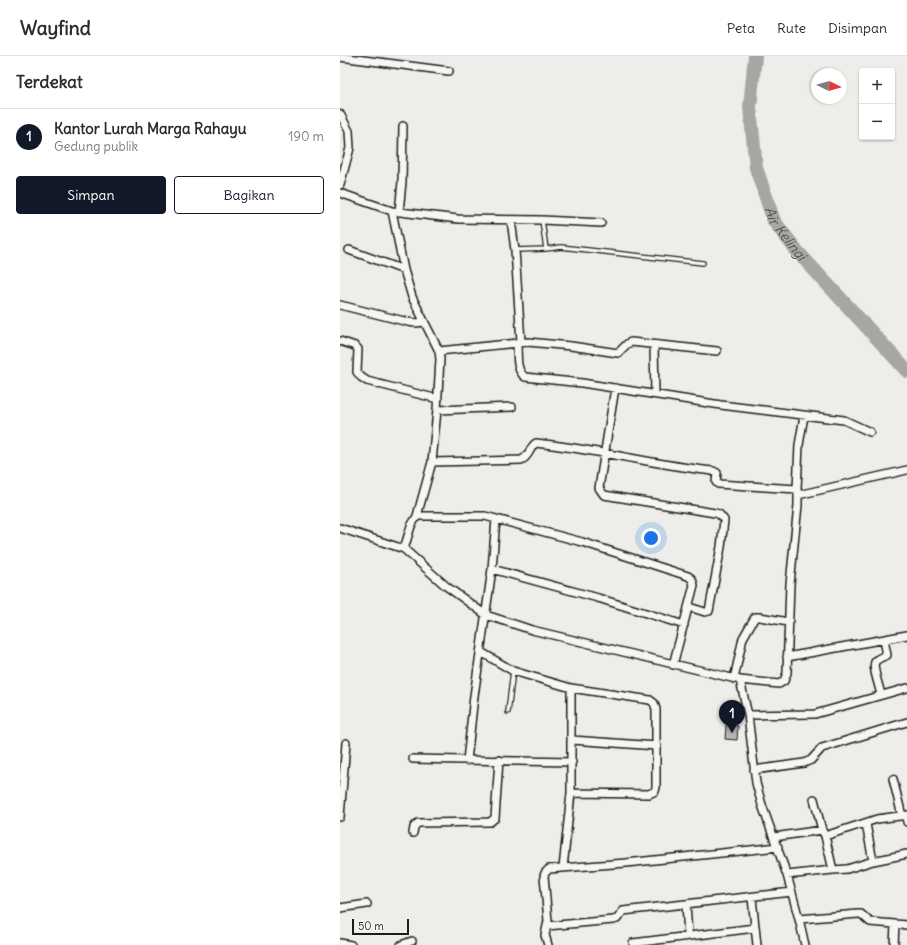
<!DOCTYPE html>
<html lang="id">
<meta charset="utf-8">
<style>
body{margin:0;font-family:Delius,sans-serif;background:#f7f7f7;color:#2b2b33}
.controls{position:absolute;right:12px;top:12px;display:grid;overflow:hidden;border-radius:4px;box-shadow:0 1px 3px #0004}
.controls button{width:36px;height:36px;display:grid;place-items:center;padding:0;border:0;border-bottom:1px solid #e1e1e2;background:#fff;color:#2b2b33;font:20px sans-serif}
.compass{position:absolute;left:471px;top:12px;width:36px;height:36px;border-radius:50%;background:#fff;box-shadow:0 1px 3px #0004;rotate:95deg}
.scale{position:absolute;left:12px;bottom:10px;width:57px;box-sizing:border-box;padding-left:4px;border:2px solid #1c1c1c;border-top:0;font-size:11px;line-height:14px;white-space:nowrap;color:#1c1c1c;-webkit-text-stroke:3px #f6f6f2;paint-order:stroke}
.you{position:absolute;left:311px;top:482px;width:14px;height:14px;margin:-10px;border:3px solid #fff;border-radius:50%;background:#1a73e8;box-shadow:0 0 0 6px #1a73e833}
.badge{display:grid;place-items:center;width:26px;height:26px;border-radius:50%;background:#111827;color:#fff;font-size:13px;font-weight:700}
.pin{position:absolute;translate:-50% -33px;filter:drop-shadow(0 1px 2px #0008)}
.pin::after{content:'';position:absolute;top:21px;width:14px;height:12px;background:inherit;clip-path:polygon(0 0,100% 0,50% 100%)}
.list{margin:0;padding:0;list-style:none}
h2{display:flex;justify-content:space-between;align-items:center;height:52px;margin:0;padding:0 16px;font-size:17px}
h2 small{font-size:13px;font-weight:400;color:#7c7c81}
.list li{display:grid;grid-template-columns:26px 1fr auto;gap:12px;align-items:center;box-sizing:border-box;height:56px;padding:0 16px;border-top:1px solid #e1e1e2}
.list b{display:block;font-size:15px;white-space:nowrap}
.list p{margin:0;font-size:13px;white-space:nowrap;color:#7c7c81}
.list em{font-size:13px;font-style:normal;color:#7c7c81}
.actions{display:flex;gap:8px;padding:12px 16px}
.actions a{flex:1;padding:9px 0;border:1px solid #111827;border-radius:4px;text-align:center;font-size:14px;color:#111827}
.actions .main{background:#111827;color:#fff}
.map{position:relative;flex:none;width:567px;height:889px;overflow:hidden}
header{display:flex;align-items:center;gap:24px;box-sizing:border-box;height:56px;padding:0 20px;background:#fff;border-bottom:1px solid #e1e1e2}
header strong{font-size:19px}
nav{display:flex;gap:22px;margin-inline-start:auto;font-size:14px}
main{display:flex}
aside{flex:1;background:#fff}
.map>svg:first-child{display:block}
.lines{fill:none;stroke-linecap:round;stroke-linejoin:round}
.river{stroke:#a6a6a3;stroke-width:14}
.building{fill:#b9b9b6;stroke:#1c1c1c}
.service-casing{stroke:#1c1c1c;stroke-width:6}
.minor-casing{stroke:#1c1c1c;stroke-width:10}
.service{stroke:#f6f6f2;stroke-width:3.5}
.minor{stroke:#f6f6f2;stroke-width:7}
.labels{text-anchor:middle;stroke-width:4;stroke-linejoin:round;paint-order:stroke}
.water-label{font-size:14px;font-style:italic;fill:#535352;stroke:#f6f6f2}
</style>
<header>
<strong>Wayfind</strong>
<nav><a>Peta</a><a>Rute</a><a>Disimpan</a></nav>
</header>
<main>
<aside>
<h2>Terdekat<small></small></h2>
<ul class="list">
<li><span class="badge">1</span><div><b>Kantor Lurah Marga Rahayu</b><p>Gedung publik</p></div><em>190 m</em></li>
</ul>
<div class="actions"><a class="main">Simpan</a><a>Bagikan</a></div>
</aside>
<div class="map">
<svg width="567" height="889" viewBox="0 0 567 889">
<rect width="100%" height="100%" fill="#edede9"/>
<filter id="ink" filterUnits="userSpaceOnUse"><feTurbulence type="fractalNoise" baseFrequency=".025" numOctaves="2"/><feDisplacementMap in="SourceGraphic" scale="8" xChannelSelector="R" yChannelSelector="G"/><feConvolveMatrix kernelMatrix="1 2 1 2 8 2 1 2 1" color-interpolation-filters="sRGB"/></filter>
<g filter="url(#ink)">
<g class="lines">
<!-- river -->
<path class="river" id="s1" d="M415 0 410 51 416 112 434 165 457 195 567 315"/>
</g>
<!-- building -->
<path class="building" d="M386 669 398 670 397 684 385 683Z"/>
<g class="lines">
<defs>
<path id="service" d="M202 164 206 193 221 191 363 207
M175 194 206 193
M168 656 173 615"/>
<path id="minor" d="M0 1 109 15
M0 58 9 75 10 92 0 129
M0 137 52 155 118 163 202 164 261 167
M52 155 64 214 72 241 99 295 100 303 97 354 92 406 77 460 71 470 64 493
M59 156 62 126 63 70
M171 164 175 194 181 286
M9 194 64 214
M0 249 68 266 75 267 84 266
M0 285 15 290 18 293 17 316 21 321 27 325 98 343
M177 287C178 298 175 314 185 321L242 327 381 349 504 364 530 376
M314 289 315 338
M99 295 188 286 231 290 278 297 287 288 291 286 377 295
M275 332 259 432 264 439 375 457 379 458 384 464 381 491 369 555 365 556 349 551
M97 354 172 351
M92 406 181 404C190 401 189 391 196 387 256 393 314 409 373 415L377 417 376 426 378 428 457 433
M458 439 567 414
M77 460H145L242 486 348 520 352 523 354 529 333 609
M0 472 64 493 106 530 146 559 192 574 400 624 408 659 416 727 422 749 447 819 459 863 465 889
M152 513 258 542 344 569
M141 596 173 615 231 632 310 644 314 647 316 653V732L315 735 309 738 231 737
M447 601 567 579
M394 623 403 582 415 561H420L448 566
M400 624 439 628 444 625 447 617 450 528 458 449V439L457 433 459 389 464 360
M541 639C540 632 532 612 535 606 538 602 543 601 547 599L544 584
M408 659 475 658 567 632
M232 684 317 690
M73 703 232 706
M127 705 134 640 152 513 156 463
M414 714 464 707 471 704 482 692 567 666
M553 723 562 760
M474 743 482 774
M0 761 6 687
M567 765V766
M526 768 533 805
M73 777 74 771 78 767 150 766 155 762 159 704
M485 780 493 814
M434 781 482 774 485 780 537 763 567 759
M223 812 231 737V632
M447 819 493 814 507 813 533 805 567 798
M412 842 417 889
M346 848 348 879
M0 852 27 848
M459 863 518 858H521L530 866 567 869
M207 870 273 864 277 863 283 855 452 836
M0 887 11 889
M293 887 415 872
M61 889 72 885
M208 889 205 879 208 865 204 820 205 817 209 813 286 807 438 791
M554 889 555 868"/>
</defs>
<!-- service casing -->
<use href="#service" class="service-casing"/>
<!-- minor casing -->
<use href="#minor" class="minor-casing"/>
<!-- service -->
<use href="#service" class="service"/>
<!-- minor -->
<use href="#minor" class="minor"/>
</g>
</g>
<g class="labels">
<!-- water labels -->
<g class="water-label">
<text dy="5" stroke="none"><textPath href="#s1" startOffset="185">Air Kelingi</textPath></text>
</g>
</g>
</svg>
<div class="controls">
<button>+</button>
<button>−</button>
</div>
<svg class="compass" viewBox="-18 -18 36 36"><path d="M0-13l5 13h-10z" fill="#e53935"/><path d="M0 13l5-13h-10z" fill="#7c7c81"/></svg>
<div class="scale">50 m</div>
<div class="you"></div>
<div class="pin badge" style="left:392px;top:677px">1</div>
</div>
</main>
